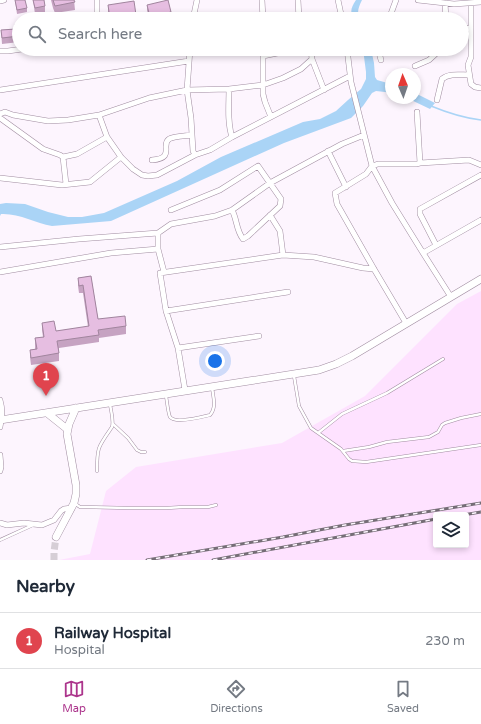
<!DOCTYPE html>
<style>
body{margin:0;font-family:"Varela Round",sans-serif;background:#f6f6f7;color:#1f2937}
.controls{position:absolute;right:12px;bottom:12px;display:grid;overflow:hidden;border-radius:4px;box-shadow:0 2px 6px #0003}
.controls button{width:36px;height:36px;display:grid;place-items:center;padding:0;border:0;border-bottom:1px solid #e0e1e3;background:#fff;color:#1f2937;font:20px sans-serif}
.compass{position:absolute;left:385px;top:68px;width:36px;height:36px;border-radius:50%;background:#fff;box-shadow:0 2px 6px #0003;rotate:358deg}
.you{position:absolute;left:215px;top:361px;width:14px;height:14px;margin:-10px;border:3px solid #fff;border-radius:50%;background:#1a73e8;box-shadow:0 0 0 6px #1a73e833}
.badge{display:grid;place-items:center;width:26px;height:26px;border-radius:50%;background:#ac358c;color:#fff;font-size:13px;font-weight:700}
.pin{position:absolute;translate:-50% -33px;filter:drop-shadow(0 1px 2px #0008)}
.pin::after{content:'';position:absolute;top:21px;width:14px;height:12px;background:inherit;clip-path:polygon(0 0,100% 0,50% 100%)}
.list{margin:0;padding:0;list-style:none}
h2{display:flex;justify-content:space-between;align-items:center;height:52px;margin:0;padding:0 16px;font-size:17px}
h2 small{font-size:13px;font-weight:400;color:#747a83}
.list li{display:grid;grid-template-columns:26px 1fr auto;gap:12px;align-items:center;box-sizing:border-box;height:56px;padding:0 16px;border-top:1px solid #e0e1e3}
.list b{display:block;font-size:15px;white-space:nowrap}
.list p{margin:0;font-size:13px;white-space:nowrap;color:#747a83}
.list em{font-size:13px;font-style:normal;color:#747a83}
.icon{flex:none;width:22px;height:22px;fill:none;stroke:currentColor;stroke-width:2;stroke-linecap:round;stroke-linejoin:round}
.map{position:relative;flex:none;width:481px;height:560px;overflow:hidden}
.search{position:absolute;background:#fff;box-shadow:0 2px 6px #0003;left:12px;right:12px;top:12px;height:44px;display:flex;align-items:center;gap:10px;box-sizing:border-box;padding:0 14px;border-radius:22px;color:#747a83;font-size:15px}
.sheet{height:108px;background:#fff}
nav{display:flex;justify-content:space-around;align-items:center;box-sizing:border-box;height:56px;border-top:1px solid #e0e1e3;background:#fff;font-size:11px;color:#747a83}
nav a{display:grid;justify-items:center;gap:2px}
nav .on{color:#ac358c}
.map>svg:first-child{display:block}
.built{fill:#fee2ff;fill-rule:evenodd}
.water{fill:#aad4f6}
.lines{fill:none;stroke-linecap:round;stroke-linejoin:round}
.stream{stroke:#aad4f6;stroke-width:1.5}
.secondary-tunnel{stroke:#d6ced6;stroke-width:7;stroke-dasharray:7 3.5;stroke-linecap:butt}
.lane-casing{stroke:#a18da1;stroke-width:3.5}
.street-casing{stroke:#a18da1;stroke-width:6}
.secondary-casing{stroke:#a18da1;stroke-width:8}
.lane{stroke:#fff;stroke-width:2.5}
.street{stroke:#fff;stroke-width:5}
.secondary{stroke:#fff;stroke-width:7}
.rail-casing{stroke:#756d76;stroke-width:3}
.rail{stroke:#fdf5fe;stroke-width:1.5;stroke-dasharray:4.5;stroke-linecap:butt}
.wall{fill:#c6a3c2}
.shaded-wall{fill:#a1859e}
.building{fill:#e6bee1;stroke:#a1859e}
</style>
<div class="map">
<svg width="481" height="560" viewBox="0 0 481 560">
<rect width="100%" height="100%" fill="#fdf5fe"/>
<!-- built -->
<path class="built" d="M481 291V560H59L90 554 106 491 136 467 282 443 365 396 457 304ZM436 515H466V545H436Z"/>
<!-- water -->
<path class="water" d="M356 0H362C359 6 356 13 360 19H353C350 10 351 8 356 0Z
M363 49H371L374 63 375 77 377 80 391 84V93L385 92 376 91 372 93 363 106 351 118 284 143 111 221 52 226C35 223 19 213 1 214L0 216V204L6 203 25 204 48 212 68 217H82L104 213 177 181 221 157 303 122 320 119 336 111 348 100 361 89 366 79V72Z
M415 93 435 103 430 109 407 98H415Z"/>
<g class="lines">
<!-- stream -->
<path class="stream" d="M431 106C448 113 463 118 481 120"/>
<!-- secondary-tunnel -->
<path class="secondary-tunnel" d="M54 560V552L56 537"/>
<defs>
<path id="lane" d="M294 376 299 406 311 428 341 449 349 459 352 461 366 462 481 445
M166 396C167 401 168 413 170 417 175 424 202 417 210 415 217 407 213 397 212 387
M113 424 128 438 137 450 141 452H145
M318 433 342 414 387 393 443 359
M343 451 369 447 387 442 429 437 438 432 442 425 445 423 461 418 481 414
M97 471C97 447 98 447 112 427 114 420 111 412 110 404
M74 503 80 507H85L128 508H167L183 507H208L216 505
M0 540 33 525"/>
<path id="street" d="M97 0V19
M262 0 263 19
M298 0 299 19
M338 0 342 19
M418 0 454 4 481 2
M0 1 4 0
M445 3 446 19
M471 3V57L468 65 471 84 475 87 481 88
M193 19 197 0
M389 19 396 0
M462 30 471 27
M190 49 187 90 191 118 193 151 195 155
M263 49V94L265 102 271 117
M311 49 312 59 324 90
M347 49 351 82 372 166 392 203 423 253
M378 49 381 60
M0 51H8L22 49
M263 56 297 49
M415 66 429 60 441 49
M229 89C229 104 227 122 232 137
M0 90 189 61
M437 100 442 79C449 73 460 75 469 75
M417 112 420 163
M0 114 5 112 13 115 48 121 68 120 99 115 149 98 187 90 229 89 263 85 283 78 301 69 312 59
M99 115 107 137 121 157 133 169 142 175 148 176 157 175 195 155 210 150 232 137 350 76
M0 118 43 149 60 155 63 157 77 154 107 137
M328 151 346 187
M63 157 66 184
M152 160C176 158 160 145 169 139 174 136 186 136 192 135
M0 178 62 185 90 182 121 157
M171 210 220 190 258 166 281 199 280 206 248 236 243 239C236 230 237 219 232 210
M270 215 280 231 283 255
M158 233V249L164 272
M436 245 420 214V209L481 175
M0 247 79 239 158 233 171 224 215 216 232 210 270 183 342 144 364 135
M0 272 111 253 158 249
M451 297 423 253 481 220
M166 311 288 292
M406 323 374 269 337 204 335 193 366 174 372 166 378 164H416L420 163 469 160 481 165
M178 348 259 336
M185 390 178 348 166 311 160 273 283 255 314 257 363 268 374 269
M0 400C3 411 2 415 0 427
M0 455 1 467 0 471
M0 523 7 525 24 523 42 525 54 520 61 511 64 509 72 508"/>
<path id="secondary" d="M47 413 67 429
M0 420 319 370 336 364 352 356 481 279
M56 537 74 503 76 494V485L67 434 69 424 76 408"/>
</defs>
<!-- lane casing -->
<use href="#lane" class="lane-casing"/>
<!-- street casing -->
<use href="#street" class="street-casing"/>
<!-- secondary casing -->
<use href="#secondary" class="secondary-casing"/>
<!-- lane -->
<use href="#lane" class="lane"/>
<!-- street -->
<use href="#street" class="street"/>
<!-- secondary -->
<use href="#secondary" class="secondary"/>
<defs>
<path id="rail" d="M463 515 481 512
M147 560 283 537 345 525 481 503
M213 560 436 519"/>
</defs>
<!-- rail casing -->
<use href="#rail" class="rail-casing"/>
<!-- rail -->
<use href="#rail" class="rail"/>
</g>
<!-- wall -->
<path class="wall" d="M15 0 27 8V12L17 14Z
M33 0H44L45 6V12L35 14Z
M51 0H74L75 10 55 13 53 8Z
M108 5 136 15V19H109L108 13Z
M147 5 171 18 167 19H149L147 10Z
M19 23V42L2 44 1 30 15 29V24Z
M91 276 98 319 126 326V334L99 338V342L59 348V361L31 365 30 357V350L35 349V338L43 337 42 330V323L56 331 88 327 83 293H79L78 286V278Z"/>
<!-- shaded-wall -->
<path class="shaded-wall" d="M171 12V18L167 19H150V17Z"/>
<!-- building -->
<path class="building" d="M15 0H25L27 8 17 10Z
M33 0H44L45 6 35 8Z
M53 0H74L75 2 55 6Z
M168 0 171 12 150 17 147 5Z
M134 1 136 15 110 19 108 5Z
M19 23V36L2 38 1 30 16 29 15 24Z
M91 276 98 319 125 316 126 326 98 330 99 335 57 341 59 353 31 358 30 350 37 349 35 338 44 337 42 323 54 321 56 331 89 326 83 285 79 286 78 278Z"/>
</svg>
<div class="controls">
<button><svg class="icon" aria-label="layers" viewBox="0 0 24 24"><path d="M12 4l9 5-9 5-9-5zM3 14l9 5 9-5"/></svg></button>
</div>
<svg class="compass" viewBox="-18 -18 36 36"><path d="M0-13l5 13h-10z" fill="#e53935"/><path d="M0 13l5-13h-10z" fill="#747a83"/></svg>
<div class="you"></div>
<div class="pin badge" style="left:46px;top:396px;background:#e0444e">1</div>
<div class="search"><svg class="icon" aria-label="search" viewBox="0 0 24 24"><circle cx="10" cy="10" r="6"/><path d="M15 15l6 6"/></svg>Search here</div>
</div>
<section class="sheet">
<h2>Nearby<small></small></h2>
<ul class="list">
<li><span class="badge" style="background:#e0444e">1</span><div><b>Railway Hospital</b><p>Hospital</p></div><em>230 m</em></li>
</ul>
</section>
<nav>
<a class="on"><svg class="icon" aria-label="map" viewBox="0 0 24 24"><path d="M3 6l6-2 6 2 6-2v14l-6 2-6-2-6 2zM9 4v14M15 6v14"/></svg>Map</a>
<a><svg class="icon" aria-label="directions" viewBox="0 0 24 24"><path d="M12 3l9 9-9 9-9-9zM9 14v-3h6M13 9l2 2-2 2"/></svg>Directions</a>
<a><svg class="icon" aria-label="saved" viewBox="0 0 24 24"><path d="M7 4h10v16l-5-4-5 4z"/></svg>Saved</a>
</nav>
